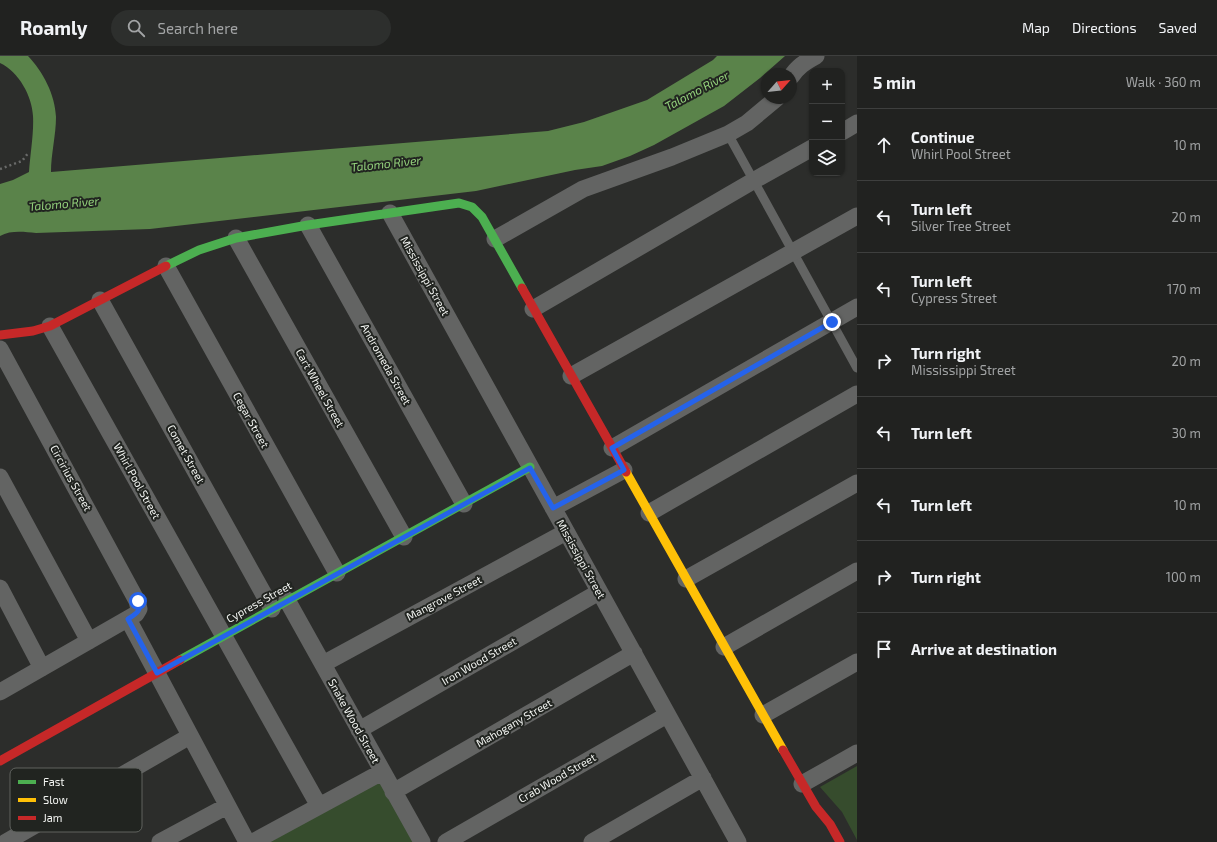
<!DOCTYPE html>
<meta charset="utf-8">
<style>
body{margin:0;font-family:"Exo 2",sans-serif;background:#2d2f2d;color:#f1f3f6}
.controls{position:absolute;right:12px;top:12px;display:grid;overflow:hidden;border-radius:8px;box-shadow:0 1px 3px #0004}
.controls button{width:36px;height:36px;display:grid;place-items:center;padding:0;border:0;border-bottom:1px solid #3e3f3e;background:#212220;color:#f1f3f6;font:20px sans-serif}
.compass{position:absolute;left:761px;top:12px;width:36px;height:36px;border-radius:50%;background:#212220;box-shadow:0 1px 3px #0004;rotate:63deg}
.stop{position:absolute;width:12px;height:12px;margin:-9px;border:3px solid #2563eb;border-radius:50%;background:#fff}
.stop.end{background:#2563eb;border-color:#fff;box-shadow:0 1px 4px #0008}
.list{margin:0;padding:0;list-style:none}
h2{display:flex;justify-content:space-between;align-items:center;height:52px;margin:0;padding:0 16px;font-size:17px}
h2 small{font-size:13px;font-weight:400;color:#a2a4a5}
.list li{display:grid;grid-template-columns:26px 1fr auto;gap:12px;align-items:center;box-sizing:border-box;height:72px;padding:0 16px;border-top:1px solid #3e3f3e}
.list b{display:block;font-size:15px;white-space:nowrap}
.list p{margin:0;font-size:13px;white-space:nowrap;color:#a2a4a5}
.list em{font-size:13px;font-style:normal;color:#a2a4a5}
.icon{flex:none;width:22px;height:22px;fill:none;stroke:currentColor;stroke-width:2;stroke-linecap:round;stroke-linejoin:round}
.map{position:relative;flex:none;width:857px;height:786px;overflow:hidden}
header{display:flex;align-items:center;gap:24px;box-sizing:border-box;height:56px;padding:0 20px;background:#212220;border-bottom:1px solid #3e3f3e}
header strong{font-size:19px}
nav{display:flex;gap:22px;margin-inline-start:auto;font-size:14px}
.search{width:280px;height:36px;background:#2d2f2d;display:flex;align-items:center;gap:10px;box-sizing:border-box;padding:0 14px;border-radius:22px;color:#a2a4a5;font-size:15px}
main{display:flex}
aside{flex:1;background:#212220}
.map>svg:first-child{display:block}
.green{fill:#364c2d}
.water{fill:#5a834a}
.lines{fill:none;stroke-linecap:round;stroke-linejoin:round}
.path{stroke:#6a6b6a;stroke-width:2.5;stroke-dasharray:2 3;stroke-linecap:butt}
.lane{stroke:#636463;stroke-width:9}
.street{stroke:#636463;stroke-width:17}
.fast{stroke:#4caf50;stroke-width:9}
.slow{stroke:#ffc107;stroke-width:9}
.jam{stroke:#c62828;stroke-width:9}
.route{stroke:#2563eb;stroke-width:5}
.labels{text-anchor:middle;stroke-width:4;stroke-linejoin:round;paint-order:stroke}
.street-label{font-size:11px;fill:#f3f5f2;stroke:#212420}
.water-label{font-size:12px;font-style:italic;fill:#94d27c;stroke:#212420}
.key{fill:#212420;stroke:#60635f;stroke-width:1}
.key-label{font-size:11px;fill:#f3f5f2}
</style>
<header>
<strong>Roamly</strong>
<div class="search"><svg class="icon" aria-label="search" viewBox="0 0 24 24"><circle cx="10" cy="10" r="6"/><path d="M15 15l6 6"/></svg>Search here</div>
<nav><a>Map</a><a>Directions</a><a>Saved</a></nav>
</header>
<main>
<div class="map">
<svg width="857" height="786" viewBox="0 0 857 786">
<rect width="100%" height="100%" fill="#2c2d2b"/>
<!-- green -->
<path class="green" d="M857 710V784L842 756 820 731Z
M379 723 414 786H270Z"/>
<!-- water -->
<path class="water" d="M0 0H28C43 16 55 38 56 61 56 79 51 98 51 116L548 75 584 66 647 44 713 4 717 0H785L760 22 724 50 654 89 630 100 602 110 575 114 476 135 150 173 36 177C24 176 11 174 0 180V128L13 124 29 116C30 100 34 77 33 60 32 40 19 16 0 7Z"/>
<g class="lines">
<!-- path -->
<path class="path" d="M0 113 22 105 29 96"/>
<!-- lane -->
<path class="lane" d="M728 78 857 312"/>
<!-- street -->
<path class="street" d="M791 21C797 11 805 6 816 0
M842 76 857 67
M390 157 738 786
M308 169 464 448
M236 182 404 481
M495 183 583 133 672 101 728 78 747 67 777 42
M166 210 337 517
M100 244 272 553
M533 253 753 125 812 92
M50 270 319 750
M0 293 137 545 139 553 136 558 0 636
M571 320 857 160
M612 392 857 251
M0 421 89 585
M553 452 624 414
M649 457 857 338
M686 523 857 427
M0 532 42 612
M287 544 422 786
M128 563 247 786
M724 591 857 515
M323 608 566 476
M763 659 857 606
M359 674 599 536
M802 728 857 697
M393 736 634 597
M6 786 190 680
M160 786 227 750
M253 786 382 716
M446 786 667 659
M592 786 703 722"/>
<!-- fast -->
<path class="fast" d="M166 210 199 194 236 182 308 169 459 147 472 151 482 161 522 232
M180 604 530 411"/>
<!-- slow -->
<path class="slow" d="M626 416 783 694"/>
<!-- jam -->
<path class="jam" d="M522 232 626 416
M0 279 33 275 50 270 166 210
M783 694 816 751 830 768 840 786
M0 705 180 604"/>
</g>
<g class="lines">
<!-- route -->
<path class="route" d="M138 545C142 555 136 558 128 563L157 617 530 412 553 452 624 414 612 392 832 266"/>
</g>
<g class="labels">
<!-- street labels -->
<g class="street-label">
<text transform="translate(425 220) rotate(61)" y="4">Mississippi Street</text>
<text transform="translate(386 308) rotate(61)" y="4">Andromeda Street</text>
<text transform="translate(320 332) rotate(61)" y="4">Cart Wheel Street</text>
<text transform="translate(251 364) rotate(61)" y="4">Cegar Street</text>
<text transform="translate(186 398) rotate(61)" y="4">Comet Street</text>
<text transform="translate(71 422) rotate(61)" y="4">Circirius Street</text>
<text transform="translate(137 425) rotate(61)" y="4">Whirl Pool Street</text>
<text transform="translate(581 503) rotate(61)" y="4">Mississippi Street</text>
<text transform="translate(444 542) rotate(-28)" y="4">Mangrove Street</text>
<text transform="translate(259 546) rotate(-29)" y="4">Cypress Street</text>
<text transform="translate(479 605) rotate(-30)" y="4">Iron Wood Street</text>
<text transform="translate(354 665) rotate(61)" y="4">Snake Wood Street</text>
<text transform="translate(514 667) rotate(-30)" y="4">Mahogany Street</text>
<text transform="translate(557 722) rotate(-30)" y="4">Crab Wood Street</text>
</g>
<!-- water labels -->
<g class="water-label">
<text transform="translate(697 35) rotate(-28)" y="4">Talomo River</text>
<text transform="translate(386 108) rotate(-6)" y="4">Talomo River</text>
<text transform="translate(64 148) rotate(-5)" y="4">Talomo River</text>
</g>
</g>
<!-- legend -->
<rect x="10" y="712" width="132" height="64" rx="6" class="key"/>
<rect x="18" y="724" width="18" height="4" fill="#4caf50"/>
<rect x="18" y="742" width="18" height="4" fill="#ffc107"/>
<rect x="18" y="760" width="18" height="4" fill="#c62828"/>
<g class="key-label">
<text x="43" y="730">Fast</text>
<text x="43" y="748">Slow</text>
<text x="43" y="766">Jam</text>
</g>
</svg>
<div class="controls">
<button>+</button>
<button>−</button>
<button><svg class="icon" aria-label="layers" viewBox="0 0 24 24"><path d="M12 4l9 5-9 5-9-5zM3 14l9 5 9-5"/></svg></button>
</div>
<svg class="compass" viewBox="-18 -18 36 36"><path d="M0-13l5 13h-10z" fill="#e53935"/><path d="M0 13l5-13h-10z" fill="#a2a4a5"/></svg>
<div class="stop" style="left:138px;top:545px"></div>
<div class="stop end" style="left:832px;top:266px"></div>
</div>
<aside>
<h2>5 min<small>Walk · 360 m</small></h2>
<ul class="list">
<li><svg class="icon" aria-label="ahead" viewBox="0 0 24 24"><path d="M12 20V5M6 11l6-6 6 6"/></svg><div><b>Continue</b><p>Whirl Pool Street</p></div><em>10 m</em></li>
<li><svg class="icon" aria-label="left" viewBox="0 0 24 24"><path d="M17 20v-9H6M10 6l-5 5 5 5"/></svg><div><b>Turn left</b><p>Silver Tree Street</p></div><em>20 m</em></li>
<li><svg class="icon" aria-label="left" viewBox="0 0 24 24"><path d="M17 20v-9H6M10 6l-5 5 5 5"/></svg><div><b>Turn left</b><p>Cypress Street</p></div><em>170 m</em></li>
<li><svg class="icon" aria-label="right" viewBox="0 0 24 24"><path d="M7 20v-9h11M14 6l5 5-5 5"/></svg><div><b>Turn right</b><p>Mississippi Street</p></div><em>20 m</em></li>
<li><svg class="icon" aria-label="left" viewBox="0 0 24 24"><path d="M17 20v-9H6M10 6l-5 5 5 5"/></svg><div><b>Turn left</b></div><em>30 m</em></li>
<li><svg class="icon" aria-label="left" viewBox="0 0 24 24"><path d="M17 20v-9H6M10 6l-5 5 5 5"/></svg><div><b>Turn left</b></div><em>10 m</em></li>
<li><svg class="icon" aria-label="right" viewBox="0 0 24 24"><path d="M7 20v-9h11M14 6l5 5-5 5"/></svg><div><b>Turn right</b></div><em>100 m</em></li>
<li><svg class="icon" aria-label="arrive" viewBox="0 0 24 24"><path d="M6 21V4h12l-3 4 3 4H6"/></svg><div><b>Arrive at destination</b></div></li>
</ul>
</aside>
</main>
